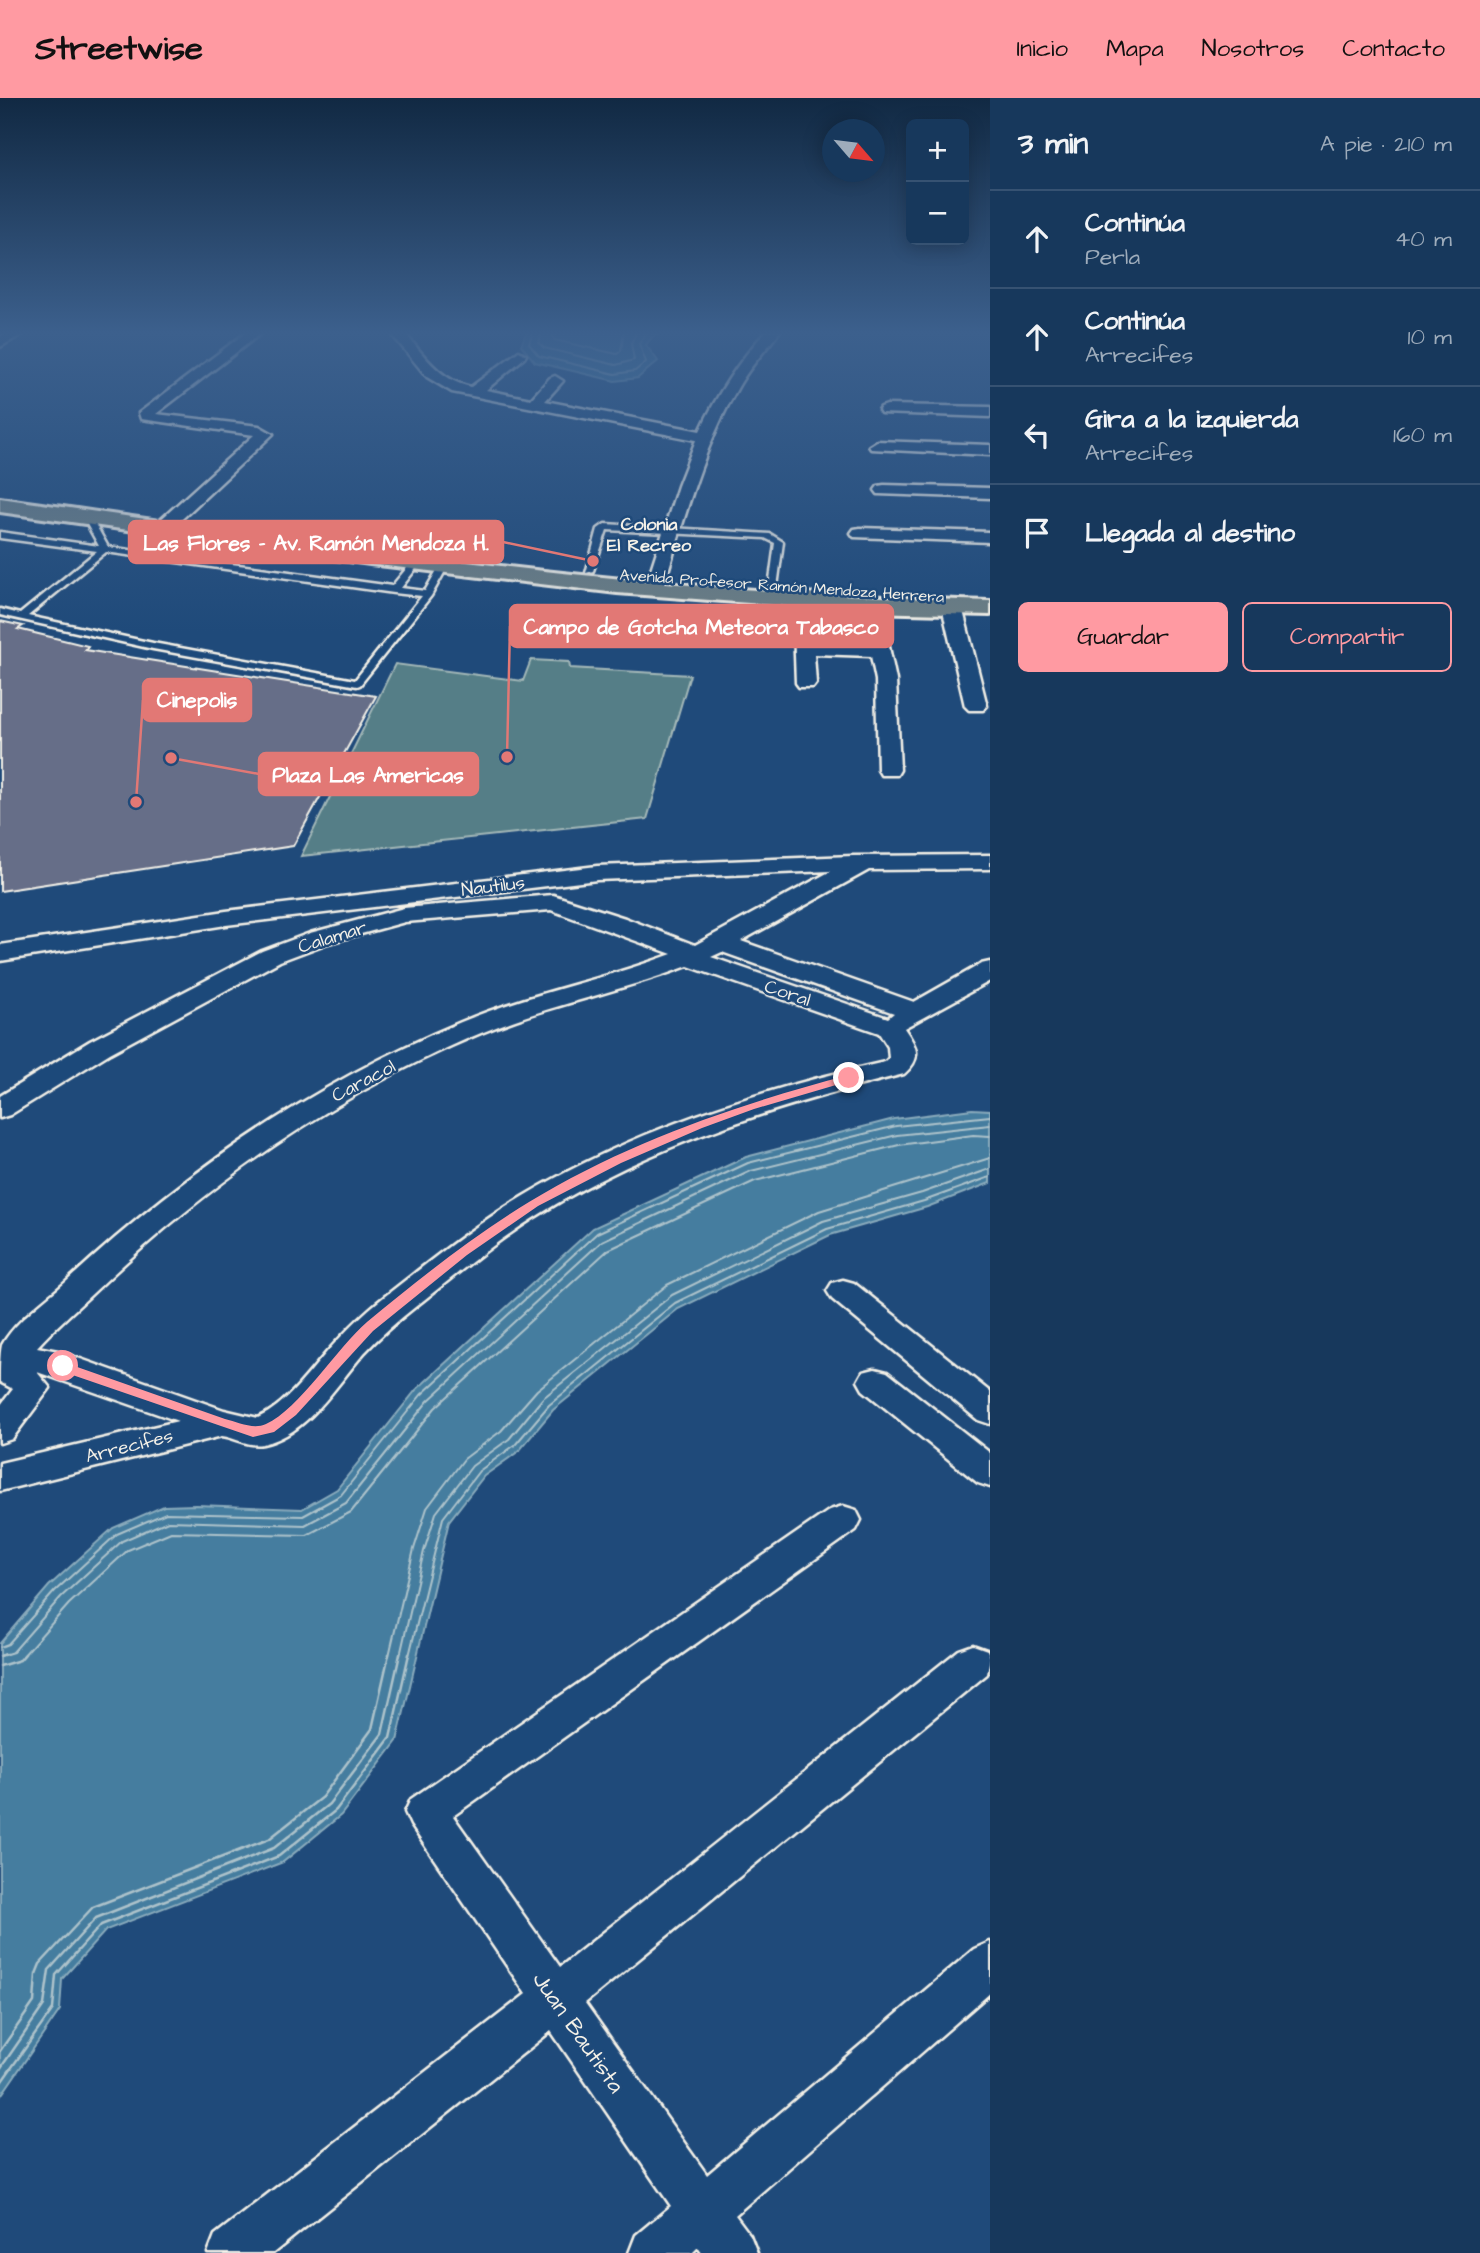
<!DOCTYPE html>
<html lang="es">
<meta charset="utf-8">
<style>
body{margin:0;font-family:"Architects Daughter",sans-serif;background:#244365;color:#f1f3f6}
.controls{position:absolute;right:21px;top:21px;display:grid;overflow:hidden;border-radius:10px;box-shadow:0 4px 18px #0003}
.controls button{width:63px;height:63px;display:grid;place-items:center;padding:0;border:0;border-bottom:2px solid #365272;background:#17385c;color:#f1f3f6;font:35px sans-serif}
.compass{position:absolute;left:822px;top:21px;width:63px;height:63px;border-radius:50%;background:#17385c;box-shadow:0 4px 18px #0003;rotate:118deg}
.stop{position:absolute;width:21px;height:21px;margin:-16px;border:5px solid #ff9aa2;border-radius:50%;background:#fff}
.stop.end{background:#ff9aa2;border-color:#fff;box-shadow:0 2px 7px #0008}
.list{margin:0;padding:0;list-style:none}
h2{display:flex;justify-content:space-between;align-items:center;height:91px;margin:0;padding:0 28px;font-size:30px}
h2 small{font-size:23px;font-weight:400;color:#9eacbb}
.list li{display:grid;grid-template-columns:46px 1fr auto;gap:21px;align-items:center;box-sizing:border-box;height:98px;padding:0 28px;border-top:2px solid #365272}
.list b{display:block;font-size:26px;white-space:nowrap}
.list p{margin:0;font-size:23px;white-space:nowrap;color:#9eacbb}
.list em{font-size:23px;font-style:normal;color:#9eacbb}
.actions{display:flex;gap:14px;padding:21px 28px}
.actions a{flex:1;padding:16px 0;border:2px solid #ff9aa2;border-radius:10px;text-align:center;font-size:24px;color:#ff9aa2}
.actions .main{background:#ff9aa2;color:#111}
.icon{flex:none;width:38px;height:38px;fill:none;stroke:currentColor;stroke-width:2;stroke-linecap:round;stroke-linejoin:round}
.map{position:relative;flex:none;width:990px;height:2155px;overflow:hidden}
header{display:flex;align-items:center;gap:42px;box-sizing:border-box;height:98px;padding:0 35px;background:#ff9aa2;color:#111}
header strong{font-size:33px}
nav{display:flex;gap:38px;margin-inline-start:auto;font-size:24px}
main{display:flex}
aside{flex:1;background:#17385c}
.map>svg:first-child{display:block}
.green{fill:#547e87;stroke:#a4b8b8;stroke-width:2}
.water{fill:#447d9f;stroke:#8aabbc;stroke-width:2}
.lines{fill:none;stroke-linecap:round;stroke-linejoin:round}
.shore-far1{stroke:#aec3cb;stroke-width:2}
.shore{stroke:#aec3cb;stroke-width:2.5}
.building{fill:#666e88;stroke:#f4f1e8;stroke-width:2}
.service-casing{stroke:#f4f1e8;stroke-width:5}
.minor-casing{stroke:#f4f1e8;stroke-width:5}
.primary-casing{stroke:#f4f1e8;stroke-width:6}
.service{fill:#1f4a7a;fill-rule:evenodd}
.minor{fill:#1f4a7a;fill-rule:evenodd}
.primary{fill:#6c7e84;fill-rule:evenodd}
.route{fill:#ff9aa2}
.labels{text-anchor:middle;stroke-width:5;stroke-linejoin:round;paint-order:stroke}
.far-street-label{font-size:16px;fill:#f4f1e8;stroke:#1f4a7a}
.far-neighbourhood-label{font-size:18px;font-weight:bold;fill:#f4f1e8;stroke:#1f4a7a}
.street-label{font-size:19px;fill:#f4f1e8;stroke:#1f4a7a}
.near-street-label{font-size:23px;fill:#f4f1e8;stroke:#1f4a7a}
.leader{fill:none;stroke:#e27875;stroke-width:2.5}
.callout-dot{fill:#e27875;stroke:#1f4a7a;stroke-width:2.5}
.callout{fill:#e27875;stroke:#e27875;stroke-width:2.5}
.callout-label{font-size:21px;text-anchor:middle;font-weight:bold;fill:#fff}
</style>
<header>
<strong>Streetwise</strong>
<nav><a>Inicio</a><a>Mapa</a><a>Nosotros</a><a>Contacto</a></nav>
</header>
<main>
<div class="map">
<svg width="990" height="2155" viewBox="0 0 990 2155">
<rect width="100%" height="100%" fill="#1f4a7a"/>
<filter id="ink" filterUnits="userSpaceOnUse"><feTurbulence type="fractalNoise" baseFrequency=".0143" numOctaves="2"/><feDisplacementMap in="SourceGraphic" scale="14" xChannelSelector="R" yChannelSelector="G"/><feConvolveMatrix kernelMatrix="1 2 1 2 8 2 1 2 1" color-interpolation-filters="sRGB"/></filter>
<g filter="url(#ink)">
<!-- green -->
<path class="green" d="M531 562 569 564 570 570 690 577 647 721 301 758 395 566 523 583Z"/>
<!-- water -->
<path class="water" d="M527 233H665L654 237 646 247 658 263 638 280 615 283 535 264 521 247Z
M972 1011 990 1012V1085L927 1109 830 1137 678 1211 553 1312 519 1353 484 1378 449 1423 397 1643 341 1717 283 1764 106 1832 62 1881 60 1912 0 1999V1545L49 1488 113 1430 164 1408 196 1407 302 1411 337 1391 416 1292 593 1130 746 1059 894 1021Z"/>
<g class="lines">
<!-- shore-far1 -->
<path class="shore-far1" d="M533 233 529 246 539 258 615 276 635 273 646 264 639 246 648 233
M542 233 539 245 544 250 616 267 634 262 631 245 637 233
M552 233 554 242 617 256 621 253 624 233
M0 1549 8 1546 55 1493 117 1436 166 1415 303 1418 341 1397 421 1297 597 1135 748 1065 896 1028 990 1018
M0 1558 13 1554 61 1499 122 1443 168 1423 305 1427 346 1405 428 1303 602 1143 751 1073 897 1037 990 1027
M23 1558 69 1506 128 1452 171 1434 307 1437 351 1414 435 1310 608 1152 755 1083 899 1047 973 1037 990 1038
M389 1558 414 1451 427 1410 464 1361 501 1333 537 1292 667 1187 819 1113 990 1060
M400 1558 424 1453 436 1415 472 1368 509 1341 543 1300 672 1197 823 1123 922 1095 990 1071
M409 1558 443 1420 479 1373 515 1347 549 1307 675 1205 827 1131 924 1103 990 1079"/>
<!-- shore -->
<path class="shore" d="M0 1558 6 1556
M0 1568 20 1562 25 1556
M0 1953 34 1904 36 1876 40 1866 93 1809 269 1741 322 1699 372 1631 389 1556
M0 1971 44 1907 49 1872 96 1820 274 1750 329 1706 382 1636 400 1556
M0 1986 53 1911 56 1877 101 1827 279 1758 336 1712 390 1640 409 1556"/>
</g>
<!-- building -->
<path class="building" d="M0 523 23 528 18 531 88 548 85 552 376 598 293 748 0 793Z"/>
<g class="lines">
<defs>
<path id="service" d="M84 417H90L108 449 392 488 422 452 425 451 429 454 401 490 425 493 447 455 454 457 431 498 360 587 357 588 153 551 0 517V511L20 516 97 453 0 440V434L99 448 83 419ZM106 454 394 495 422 498 355 582 153 545 28 518Z
M605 426 770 436 783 444 777 489 773 492 769 489 775 445 765 440 607 432 593 473 586 475 598 431Z"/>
<path id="minor" d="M11 233H28L0 249V239Z
M248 233H264L156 316 259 328 273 336 169 433H157L154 429 157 425 254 337 141 321 139 315Z
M389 233H403C422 255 440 283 471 289L519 253 526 257 524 260 486 292 531 301 550 280 555 278 563 283 545 303 700 333C717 296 739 263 766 233H780C766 252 750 268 738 289 702 351 684 422 663 490L654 496 645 490 678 388 696 342 452 294 427 279Z
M887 307 990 309V319L881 315 879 312 881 309Z
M877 343 990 347V357L871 351 869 348Z
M884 387 990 390V400L878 396 875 392 878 388Z
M860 430 990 434V444L854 439 851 435 854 431Z
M803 496 813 502V544L869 546 860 506 870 500 880 506 896 582 900 672 897 677H881L878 672 876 582 871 558 814 556 816 585 813 589H799L796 585 793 502Z
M952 503 962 509 987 608 983 612H969L965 608 942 509Z
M990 757V771L869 772 741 843 914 904 981 866 990 864V883L904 930C917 949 923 959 904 976 778 1008 655 1045 543 1114 498 1141 457 1176 415 1209 397 1223 380 1238 364 1255 336 1287 307 1337 263 1346 249 1349 236 1340 222 1338L0 1393V1365L178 1323 37 1274 50 1290 12 1341 0 1345V1308L13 1291 0 1284C0 1273 0 1256 2 1247 16 1222 45 1203 66 1184 182 1076 314 985 461 924 530 895 603 882 672 856L551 812 405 824 328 845 280 863 110 955 10 1017 0 1020V998L90 943 262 853 310 835 404 810 553 797 625 820 695 847 831 773 597 782 226 827 0 863V847L226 813 597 768 853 758ZM722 854 894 915 888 920 711 859ZM688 868 879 935 888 949 889 960 885 964C758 992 634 1032 522 1099 473 1128 429 1164 384 1199 363 1215 345 1234 327 1254 307 1277 286 1307 258 1320L224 1312 58 1253 37 1249C54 1230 75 1212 94 1194 206 1087 337 995 481 935 548 907 620 894 688 868Z
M843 1182 854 1185 990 1294V1326L978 1322 832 1201 827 1193 832 1185Z
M875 1271 887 1274 990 1355V1389L978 1385 863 1292 858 1283 863 1274Z
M843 1408 856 1412 861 1422 856 1432 453 1718 560 1869 959 1552 973 1547 987 1552 990 1559 987 1576 585 1905 707 2077 974 1851 990 1844V1895L735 2117 750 2137 757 2155H702L698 2149 692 2155H629L636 2137 671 2108 551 1933 273 2155H208L215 2137 526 1896 411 1727 405 1714 411 1701 830 1412Z"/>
<path id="primary" d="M0 400C246 435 493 473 741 491 824 497 907 500 990 503V517L866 514 617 495 370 466 0 414Z"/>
</defs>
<!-- service casing -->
<use href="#service" class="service-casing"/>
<!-- minor casing -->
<use href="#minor" class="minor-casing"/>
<!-- primary casing -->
<use href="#primary" class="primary-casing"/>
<!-- service -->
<use href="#service" class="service"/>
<!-- minor -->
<use href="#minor" class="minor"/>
<!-- primary -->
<use href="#primary" class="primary"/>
</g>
</g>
<!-- sky -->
<linearGradient id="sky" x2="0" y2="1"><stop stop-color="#112943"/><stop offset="0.44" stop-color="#3c608d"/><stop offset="1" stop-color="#3c608d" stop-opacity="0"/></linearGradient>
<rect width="990" height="534" fill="url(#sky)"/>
<!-- route -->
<path class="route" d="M849 977 855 980 853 982 754 1011 702 1030 621 1065 538 1108 467 1157 373 1233 296 1317 274 1334 253 1339 58 1272 56 1268 63 1264 225 1321C238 1324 253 1332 266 1326 299 1311 337 1250 367 1224 419 1181 472 1139 529 1104 627 1044 739 1006 849 977Z"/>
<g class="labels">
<!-- far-street labels -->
<g class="far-street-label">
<text transform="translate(782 487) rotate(4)" y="6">Avenida Profesor Ramón Mendoza Herrera</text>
</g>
<!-- far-neighbourhood labels -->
<g class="far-neighbourhood-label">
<text x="649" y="432">Colonia<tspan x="649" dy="21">El Recreo</tspan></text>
</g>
<!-- street labels -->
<g class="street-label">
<text transform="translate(493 787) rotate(-7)" y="7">Nautilus</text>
<text transform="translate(332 838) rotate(-17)" y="7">Calamar</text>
<text transform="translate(788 894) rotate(19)" y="7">Coral</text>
<text transform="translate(363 982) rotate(-28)" y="7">Caracol</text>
<text transform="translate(129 1347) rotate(-14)" y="7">Arrecifes</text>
</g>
<!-- near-street labels -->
<g class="near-street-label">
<text transform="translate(579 1934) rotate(55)" y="8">Juan Bautista</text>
</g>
</g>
<!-- callouts -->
<path class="leader" d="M593 463L503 444M507 659L510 528M136 704L143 602M171 660L259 676"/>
<g class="callout-dot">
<circle cx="593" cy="463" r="7"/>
<circle cx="507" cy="659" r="7"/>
<circle cx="136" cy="704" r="7"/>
<circle cx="171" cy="660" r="7"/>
</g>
<g class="callout">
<rect x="129" y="423" width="374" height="42" rx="7"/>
<rect x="510" y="507" width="383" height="42" rx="7"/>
<rect x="143" y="581" width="108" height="42" rx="7"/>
<rect x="259" y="655" width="219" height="42" rx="7"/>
</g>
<g class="callout-label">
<text x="316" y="452">Las Flores - Av. Ramón Mendoza H.</text>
<text x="701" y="536">Campo de Gotcha Meteora Tabasco</text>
<text x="197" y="609">Cinepolis</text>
<text x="368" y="684">Plaza Las Americas</text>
</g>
</svg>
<div class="controls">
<button>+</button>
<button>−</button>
</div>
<svg class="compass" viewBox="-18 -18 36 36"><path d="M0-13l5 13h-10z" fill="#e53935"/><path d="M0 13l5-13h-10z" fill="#9eacbb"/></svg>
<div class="stop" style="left:63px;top:1268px"></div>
<div class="stop end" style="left:849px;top:980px"></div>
</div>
<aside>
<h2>3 min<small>A pie · 210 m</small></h2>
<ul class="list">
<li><svg class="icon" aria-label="ahead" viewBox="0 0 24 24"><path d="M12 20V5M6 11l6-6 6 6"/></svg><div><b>Continúa</b><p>Perla</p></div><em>40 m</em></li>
<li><svg class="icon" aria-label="ahead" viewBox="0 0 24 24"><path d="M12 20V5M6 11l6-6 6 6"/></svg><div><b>Continúa</b><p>Arrecifes</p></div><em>10 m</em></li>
<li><svg class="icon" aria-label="left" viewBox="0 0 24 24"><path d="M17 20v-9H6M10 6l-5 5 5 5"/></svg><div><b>Gira a la izquierda</b><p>Arrecifes</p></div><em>160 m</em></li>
<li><svg class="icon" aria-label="arrive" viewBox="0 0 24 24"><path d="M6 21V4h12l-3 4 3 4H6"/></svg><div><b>Llegada al destino</b></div></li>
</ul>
<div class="actions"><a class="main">Guardar</a><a>Compartir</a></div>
</aside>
</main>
